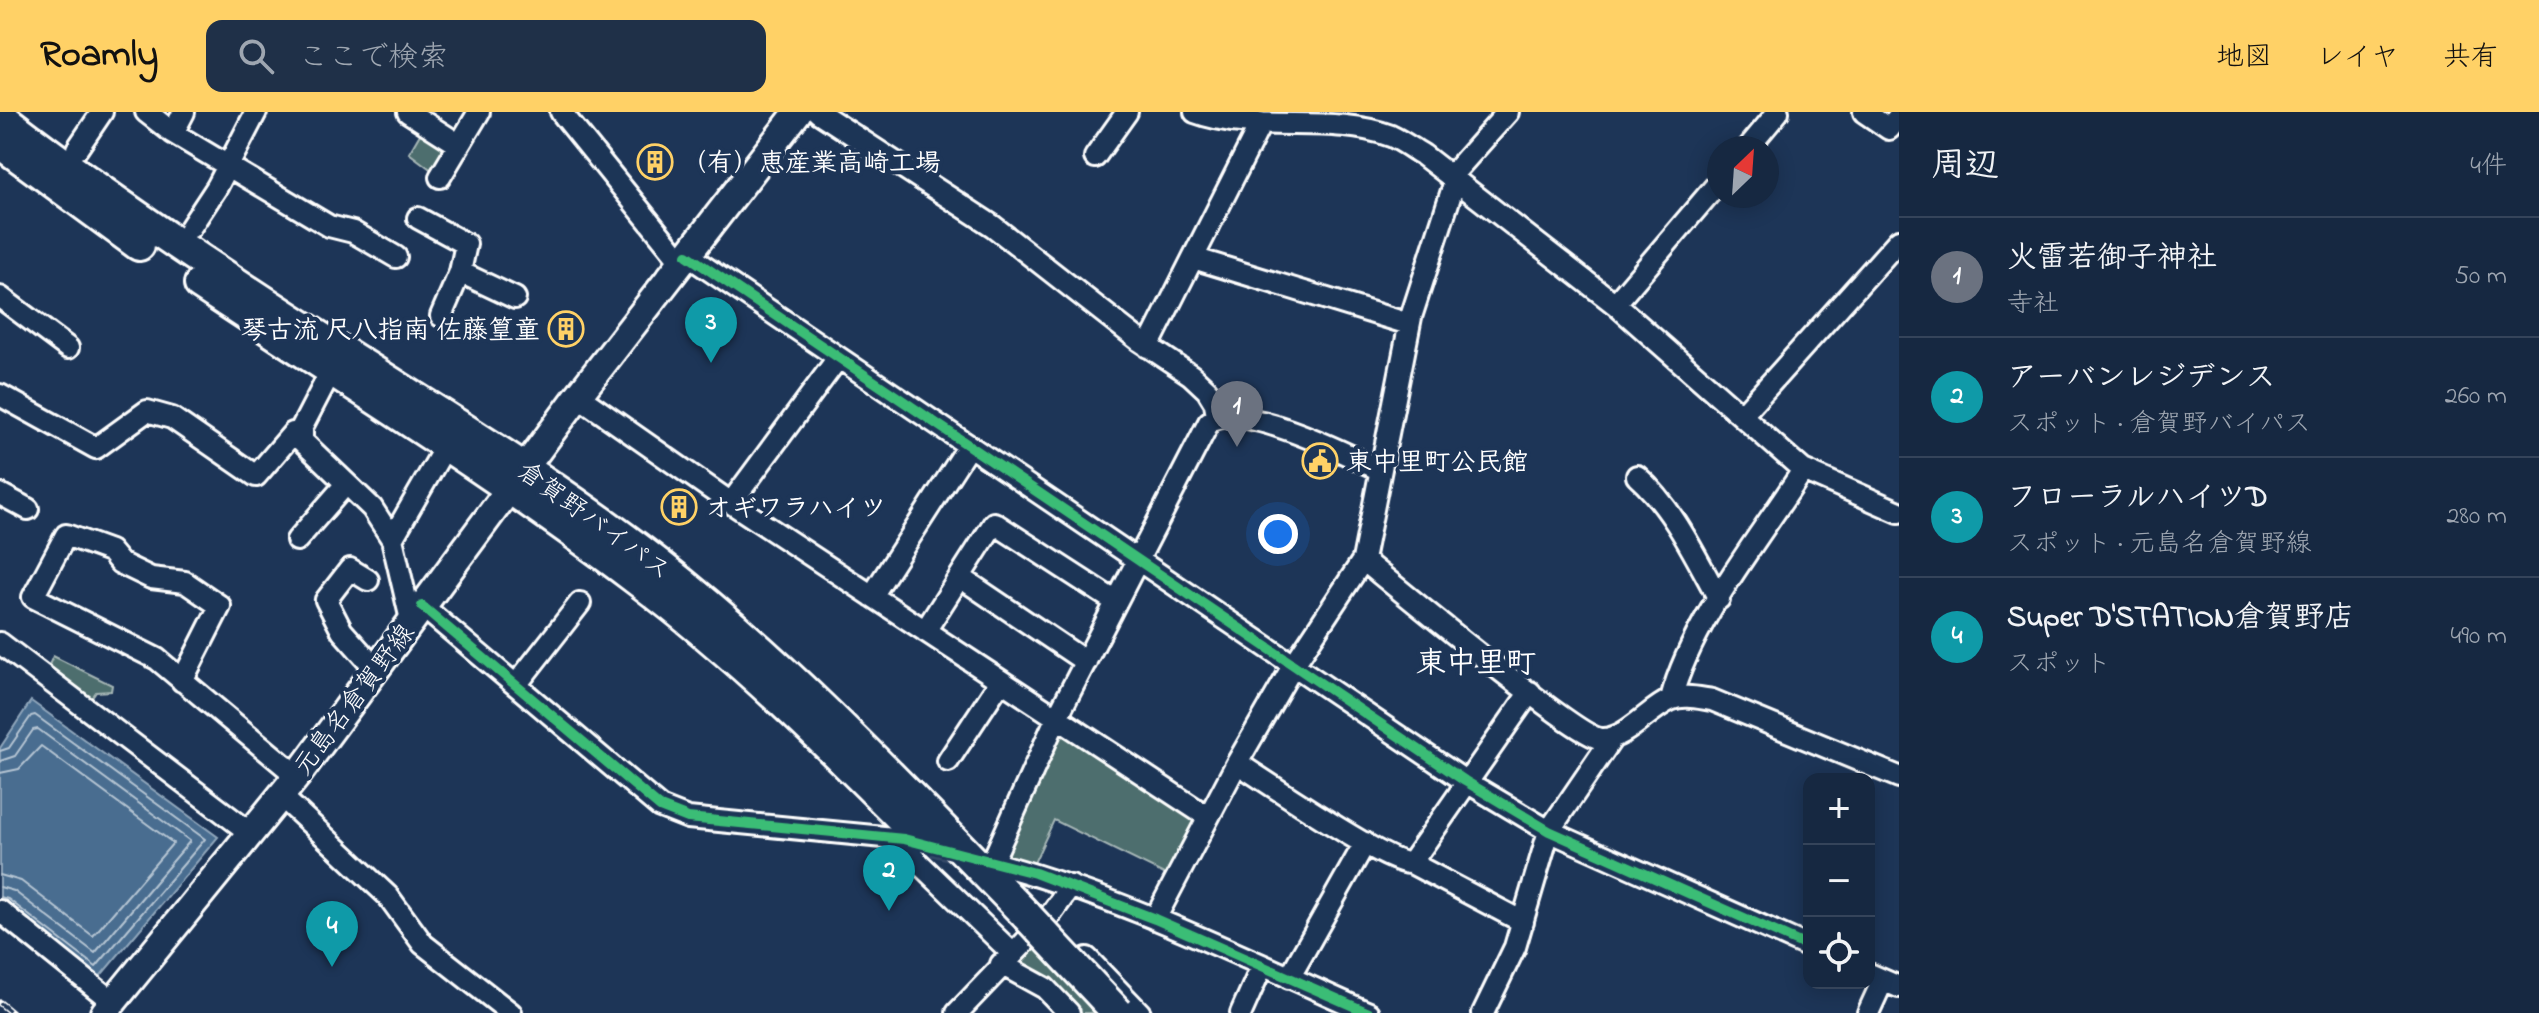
<!DOCTYPE html>
<html lang="ja">
<meta charset="utf-8">
<style>
body{margin:0;font-family:"Indie Flower","Klee One",sans-serif;background:#1f3048;color:#f1f3f6}
.controls{position:absolute;right:24px;bottom:24px;display:grid;overflow:hidden;border-radius:16px;box-shadow:0 4px 20px #0003}
.controls button{width:72px;height:72px;display:grid;place-items:center;padding:0;border:0;border-bottom:2px solid #35445a;background:#162841;color:#f1f3f6;font:40px sans-serif}
.compass{position:absolute;left:1707px;top:24px;width:72px;height:72px;border-radius:50%;background:#162841;box-shadow:0 4px 20px #0003;rotate:25deg}
.you{position:absolute;left:1278px;top:422px;width:28px;height:28px;margin:-20px;border:6px solid #fff;border-radius:50%;background:#1a73e8;box-shadow:0 0 0 12px #1a73e833}
.badge{display:grid;place-items:center;width:52px;height:52px;border-radius:50%;background:#ffd166;color:#fff;font-size:26px;font-weight:700}
.pin{position:absolute;translate:-50% -66px;filter:drop-shadow(0 2px 4px #0008)}
.pin::after{content:'';position:absolute;top:42px;width:28px;height:24px;background:inherit;clip-path:polygon(0 0,100% 0,50% 100%)}
.list{margin:0;padding:0;list-style:none}
h2{display:flex;justify-content:space-between;align-items:center;height:104px;margin:0;padding:0 32px;font-size:34px}
h2 small{font-size:26px;font-weight:400;color:#9ea6b1}
.list li{display:grid;grid-template-columns:52px 1fr auto;gap:24px;align-items:center;box-sizing:border-box;height:120px;padding:0 32px;border-top:2px solid #35445a}
.list b{display:block;font-size:30px;white-space:nowrap}
.list p{margin:0;font-size:26px;white-space:nowrap;color:#9ea6b1}
.list em{font-size:26px;font-style:normal;color:#9ea6b1}
.icon{flex:none;width:44px;height:44px;fill:none;stroke:currentColor;stroke-width:2;stroke-linecap:round;stroke-linejoin:round}
.map{position:relative;flex:none;width:1899px;height:901px;overflow:hidden}
header{display:flex;align-items:center;gap:48px;box-sizing:border-box;height:112px;padding:0 40px;background:#ffd166;color:#111}
header strong{font-size:38px}
nav{display:flex;gap:44px;margin-inline-start:auto;font-size:28px}
.search{width:560px;height:72px;background:#1f3048;display:flex;align-items:center;gap:20px;box-sizing:border-box;padding:0 28px;border-radius:16px;color:#9ea6b1;font-size:30px}
main{display:flex}
aside{flex:1;background:#162841}
.map>svg:first-child{display:block}
.park{fill:#4e6e6e;stroke:#a6b6b6;stroke-width:2}
.water{fill:#486d90;stroke:#91a7bc;stroke-width:2}
.lines{fill:none;stroke-linecap:round;stroke-linejoin:round}
.shore{stroke:#b6c5d3;stroke-width:2}
.minor-tunnel{stroke:#344968;stroke-width:20;stroke-dasharray:20 10;stroke-linecap:butt}
.minor-casing{stroke:#fff;stroke-width:26}
.major-casing{stroke:#fff;stroke-width:32}
.highway-casing{stroke:#fff;stroke-width:36}
.minor{stroke:#1d3557;stroke-width:20}
.major{stroke:#1d3557;stroke-width:26}
.highway{stroke:#1d3557;stroke-width:30}
.rail-casing{stroke:#fff;stroke-width:7}
.rail{stroke:#1d3557;stroke-width:4;stroke-dasharray:12;stroke-linecap:butt}
.highway-bridge-casing{stroke:#fff;stroke-width:36;stroke-linecap:butt}
.highway-bridge{stroke:#1d3557;stroke-width:30}
.cycleway-casing{stroke:#1d3557;stroke-width:15}
.cycleway{stroke:#3abd76;stroke-width:10}
.labels{text-anchor:middle;stroke-width:8;stroke-linejoin:round;paint-order:stroke}
.poi-label{font-size:26px;font-weight:bold;fill:#fff;stroke:#1d3557;text-anchor:start}
.street-label{font-size:26px;fill:#fff;stroke:#1d3557}
.quarter-label{font-size:30px;font-weight:bold;fill:#fff;stroke:#1d3557}
</style>
<header>
<strong>Roamly</strong>
<div class="search"><svg class="icon" aria-label="search" viewBox="0 0 24 24"><circle cx="10" cy="10" r="6"/><path d="M15 15l6 6"/></svg>ここで検索</div>
<nav><a>地図</a><a>レイヤ</a><a>共有</a></nav>
</header>
<main>
<div class="map">
<svg width="1899" height="901" viewBox="0 0 1899 901">
<rect width="100%" height="100%" fill="#1d3557"/>
<filter id="ink" filterUnits="userSpaceOnUse"><feTurbulence type="fractalNoise" baseFrequency=".0125" numOctaves="2"/><feDisplacementMap in="SourceGraphic" scale="16" xChannelSelector="R" yChannelSelector="G"/><feConvolveMatrix kernelMatrix="1 2 1 2 8 2 1 2 1" color-interpolation-filters="sRGB"/></filter>
<g filter="url(#ink)">
<!-- park -->
<path class="park" d="M423 17 442 29 445 41 433 59 409 41Z
M53 544 112 573 111 579 96 580 91 587 49 553Z
M1059 618 1193 706 1196 714 1168 764 1054 708 1034 751 1008 747 1001 737Z
M1050 818 1128 901H1076L1016 853Z"/>
<!-- water -->
<path class="water" d="M31 589 218 725 97 868 0 791V636Z"/>
<g class="lines">
<!-- shore -->
<path class="shore" d="M0 639 9 636 31 604 35 603 205 727 96 855 8 787 0 785
M0 649 15 644 33 618 38 617 190 729 95 841 14 779 0 775
M0 661 19 657 41 634 173 731 93 824 21 769 0 763"/>
<!-- minor-tunnel -->
<path class="minor-tunnel" d="M904 727 966 743"/>
<defs>
<path id="minor" d="M146 0 173 21 329 114 353 120 396 145
M408 0 458 32
M561 0 682 150
M818 0 993 114 1140 229 1191 263 1207 278 1215 291 1217 305
M1195 0C1257 23 1329 1 1391 24 1402 29 1413 37 1423 43L1615 192 1803 358 1899 400
M1864 0 1889 17 1899 5
M173 21 184 0
M1748 36 1778 0
M77 37 102 0
M1095 45 1127 0
M440 65 479 0
M1450 65 1508 0
M418 106 466 132 460 160 441 204
M190 116 217 75 256 0
M687 143 1465 669 1549 719 1809 835
M1193 146 1409 212
M460 160 515 186
M0 185 68 236
M1615 192 1719 70
M1148 235 1261 11
M331 259 302 315V329L372 396 392 427 411 508
M0 283 96 336 147 299 172 306 256 364 293 321 300 322
M578 284 731 391 1208 705
M1743 302 1899 128
M1637 364C1674 397 1695 444 1719 487
M0 382 28 397
M731 391 838 246
M392 427 441 342
M297 428 346 372
M1363 448C1394 473 1579 627 1602 627 1625 628 1649 597 1670 588 1683 582 1698 586 1712 588L1899 665
M960 465 1086 550
M368 468 350 457 326 488 342 519 375 556
M872 484 968 335
M422 494 660 695 688 706 904 727
M925 519 994 411 1116 490
M0 531 249 720
M182 569 220 494 185 470 151 466 120 451 110 439 66 423 33 485 157 547 297 664
M516 573 580 491
M1671 587C1691 510 1760 425 1803 358
M948 649 1000 570
M1237 651C1263 667 1389 754 1411 751L1530 580
M279 682 388 784 423 832 511 901
M893 726 1012 841
M982 748C1116 782 1242 845 1369 901
M992 750 1056 607 1209 310C1241 289 1347 342 1380 358
M1411 751 1523 810
M0 799 113 890
M1155 807 1237 651 1293 554 1363 448 1411 205 1455 69
M1087 846 1140 901
M1001 852 1045 876 1069 901
M1869 862 1899 875
M1289 866 1365 731
M957 901 1048 806 1071 774
M1241 901 1262 854
M1483 901 1515 835 1549 719 1613 625
M1868 901 1883 868"/>
<path id="major" d="M104 901 297 664 578 284 798 0"/>
<path id="highway" d="M0 4C111 90 227 167 346 242 451 309 558 374 657 451 791 556 908 682 1027 804
M0 31 139 133
M200 172C346 269 496 361 636 467 738 543 829 633 918 723"/>
</defs>
<!-- minor casing -->
<use href="#minor" class="minor-casing"/>
<!-- major casing -->
<use href="#major" class="major-casing"/>
<!-- highway casing -->
<use href="#highway" class="highway-casing"/>
<!-- minor -->
<use href="#minor" class="minor"/>
<!-- major -->
<use href="#major" class="major"/>
<!-- highway -->
<use href="#highway" class="highway"/>
<defs>
<path id="rail" d="M0 891 12 901"/>
</defs>
<!-- rail casing -->
<use href="#rail" class="rail-casing"/>
<!-- rail -->
<use href="#rail" class="rail"/>
<defs>
<path id="highway-bridge" d="M1027 804 1118 901"/>
</defs>
<!-- highway-bridge casing -->
<use href="#highway-bridge" class="highway-bridge-casing"/>
<!-- highway-bridge -->
<use href="#highway-bridge" class="highway-bridge"/>
<defs>
<path id="cycleway" d="M687 143 1465 669 1549 719 1809 835
M422 494 660 695 688 706 904 727 1035 761 1155 807 1369 901"/>
</defs>
<!-- cycleway casing -->
<use href="#cycleway" class="cycleway-casing"/>
<!-- cycleway -->
<use href="#cycleway" class="cycleway"/>
</g>
</g>
<!-- icons -->
<defs>
<symbol id="building-ring" viewBox="-11 -11 22 22"><circle r="9.5" fill="#1d3557" stroke="#ffd166" stroke-width="1.5"/><path d="M-4-6H4V6H1V3H-1V6H-4ZM-2.5-4.3h1.7v1.8h-1.7ZM.8-4.3h1.7v1.8H.8ZM-2.5-1h1.7V.8h-1.7ZM.8-1h1.7V.8H.8Z" fill="#ffd166"/></symbol>
<symbol id="civic-ring" viewBox="-11 -11 22 22"><circle r="9.5" fill="#1d3557" stroke="#ffd166" stroke-width="1.5"/><path d="M-.6-6.5H3V-4.5H.6V-3L4-1V1h2V6H-6V1h2V-1L-.6-3ZM-1.2 2.5V6h2.4V2.5Z" fill="#ffd166"/></symbol>
</defs>
<g fill-rule="evenodd">
<use href="#building-ring" x="635" y="30" width="40" height="40"/>
<use href="#building-ring" x="546" y="197" width="40" height="40"/>
<use href="#civic-ring" x="1300" y="329" width="40" height="40"/>
<use href="#building-ring" x="659" y="375" width="40" height="40"/>
</g>
<g class="labels">
<!-- poi labels -->
<g class="poi-label">
<text x="681" y="59">（有）恵産業高崎工場</text>
<text x="540" y="226" text-anchor="end">琴古流 尺八指南 佐藤篁童</text>
<text x="1346" y="358">東中里町公民館</text>
<text x="705" y="404">オギワラハイツ</text>
</g>
<!-- street labels -->
<g class="street-label">
<text transform="translate(595 408) rotate(36)" y="9">倉賀野バイパス</text>
<text transform="translate(353 587) rotate(-53)" y="9">元島名倉賀野線</text>
</g>
<!-- quarter labels -->
<g class="quarter-label">
<text x="1476" y="560">東中里町</text>
</g>
</g>
</svg>
<div class="controls">
<button>+</button>
<button>−</button>
<button><svg class="icon" aria-label="locate" viewBox="0 0 24 24"><circle cx="12" cy="12" r="6"/><path d="M12 2v4M12 18v4M2 12h4M18 12h4"/></svg></button>
</div>
<svg class="compass" viewBox="-18 -18 36 36"><path d="M0-13l5 13h-10z" fill="#e53935"/><path d="M0 13l5-13h-10z" fill="#9ea6b1"/></svg>
<div class="you"></div>
<div class="pin badge" style="left:1237px;top:335px;background:#6b7280">1</div>
<div class="pin badge" style="left:889px;top:799px;background:#0f9aa8">2</div>
<div class="pin badge" style="left:711px;top:251px;background:#0f9aa8">3</div>
<div class="pin badge" style="left:332px;top:855px;background:#0f9aa8">4</div>
</div>
<aside>
<h2>周辺<small>4件</small></h2>
<ul class="list">
<li><span class="badge" style="background:#6b7280">1</span><div><b>火雷若御子神社</b><p>寺社</p></div><em>50 m</em></li>
<li><span class="badge" style="background:#0f9aa8">2</span><div><b>アーバンレジデンス</b><p>スポット · 倉賀野バイパス</p></div><em>260 m</em></li>
<li><span class="badge" style="background:#0f9aa8">3</span><div><b>フローラルハイツD</b><p>スポット · 元島名倉賀野線</p></div><em>280 m</em></li>
<li><span class="badge" style="background:#0f9aa8">4</span><div><b>Super D'STATION倉賀野店</b><p>スポット</p></div><em>490 m</em></li>
</ul>
</aside>
</main>
